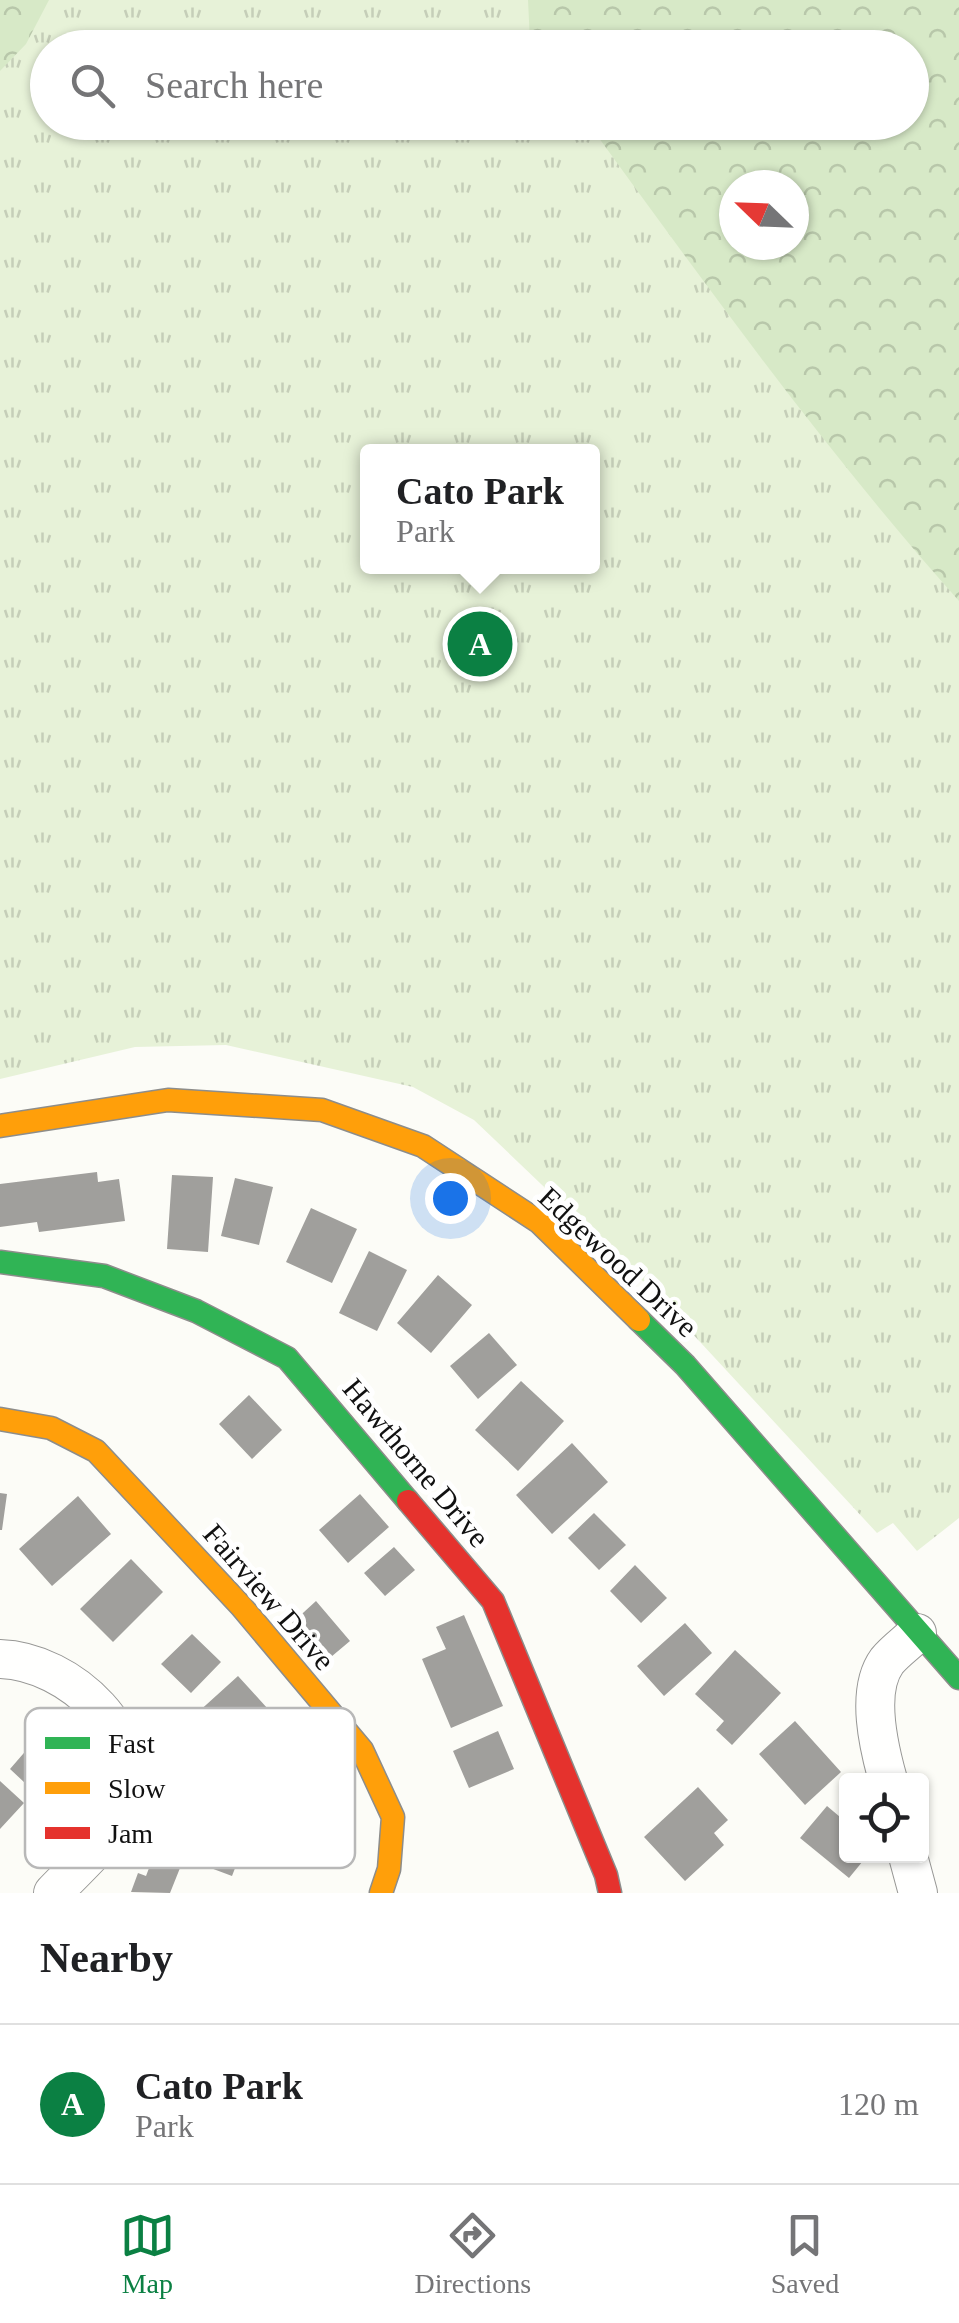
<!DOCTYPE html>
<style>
body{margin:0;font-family:"Times New Roman",serif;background:#f2f2f2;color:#202124}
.controls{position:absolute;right:30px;bottom:30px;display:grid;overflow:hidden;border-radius:10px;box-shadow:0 2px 8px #0004}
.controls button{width:90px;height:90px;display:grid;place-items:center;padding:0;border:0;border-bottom:2px solid #e0e0e0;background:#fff;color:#202124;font:50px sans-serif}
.compass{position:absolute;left:719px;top:170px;width:90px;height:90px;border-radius:50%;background:#fff;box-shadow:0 2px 8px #0004;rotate:293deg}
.you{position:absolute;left:450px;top:1198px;width:35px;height:35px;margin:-25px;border:8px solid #fff;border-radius:50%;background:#1a73e8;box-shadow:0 0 0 15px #1a73e833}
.badge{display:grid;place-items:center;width:65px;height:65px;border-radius:50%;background:#0b8043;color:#fff;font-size:32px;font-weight:700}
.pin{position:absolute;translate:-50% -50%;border:5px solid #fff;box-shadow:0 2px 10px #0006}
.popup{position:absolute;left:360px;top:444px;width:240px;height:130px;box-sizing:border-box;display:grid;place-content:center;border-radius:10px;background:#fff;filter:drop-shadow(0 2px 8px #0005);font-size:32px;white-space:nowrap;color:#757577}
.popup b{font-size:38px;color:#202124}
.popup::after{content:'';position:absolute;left:50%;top:100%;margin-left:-20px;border:20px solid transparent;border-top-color:#fff}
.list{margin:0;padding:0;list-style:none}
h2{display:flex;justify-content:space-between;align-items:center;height:130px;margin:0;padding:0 40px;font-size:42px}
h2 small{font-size:32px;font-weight:400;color:#757577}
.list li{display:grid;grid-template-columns:65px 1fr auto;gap:30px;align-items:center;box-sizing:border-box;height:160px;padding:0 40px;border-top:2px solid #e0e0e0}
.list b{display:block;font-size:38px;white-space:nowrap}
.list p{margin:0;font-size:32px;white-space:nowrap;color:#757577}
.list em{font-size:32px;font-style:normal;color:#757577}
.icon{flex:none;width:55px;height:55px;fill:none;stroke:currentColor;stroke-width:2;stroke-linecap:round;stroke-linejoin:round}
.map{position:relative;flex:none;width:959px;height:1893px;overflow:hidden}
.search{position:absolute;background:#fff;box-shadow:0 2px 8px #0004;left:30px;right:30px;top:30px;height:110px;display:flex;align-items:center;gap:25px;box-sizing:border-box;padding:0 35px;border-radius:55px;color:#757577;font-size:38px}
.sheet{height:290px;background:#fff}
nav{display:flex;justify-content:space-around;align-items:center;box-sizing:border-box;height:140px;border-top:2px solid #e0e0e0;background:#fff;font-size:28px;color:#757577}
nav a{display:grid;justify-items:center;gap:5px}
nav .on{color:#0b8043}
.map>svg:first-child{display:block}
.grass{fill:url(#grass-tufts);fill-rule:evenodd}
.forest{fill:url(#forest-crowns);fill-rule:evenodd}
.building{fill:#a09f9c}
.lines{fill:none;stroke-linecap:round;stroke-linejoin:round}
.street-casing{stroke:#979795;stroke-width:40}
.fast-casing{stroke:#8d8d8b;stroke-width:25}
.slow-casing{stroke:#8d8d8b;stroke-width:25}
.jam-casing{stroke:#8d8d8b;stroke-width:25}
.street{stroke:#fffffe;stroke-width:38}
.fast{stroke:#30b455;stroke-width:22}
.slow{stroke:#ff9f0a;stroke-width:22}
.jam{stroke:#e5322d;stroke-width:22}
.labels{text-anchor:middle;stroke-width:10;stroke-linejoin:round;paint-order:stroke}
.street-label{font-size:30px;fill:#111;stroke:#fff}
.key{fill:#fff;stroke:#b8b8b8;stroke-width:2.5}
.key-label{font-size:28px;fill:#111}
</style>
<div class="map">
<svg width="959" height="1893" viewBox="0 0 959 1893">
<defs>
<pattern id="grass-tufts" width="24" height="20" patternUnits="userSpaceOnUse" patternTransform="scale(2.5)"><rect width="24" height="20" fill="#e7f2d8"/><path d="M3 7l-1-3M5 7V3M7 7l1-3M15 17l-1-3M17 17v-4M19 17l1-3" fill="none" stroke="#c5ceb8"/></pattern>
<pattern id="forest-crowns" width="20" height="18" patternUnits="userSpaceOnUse" patternTransform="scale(2.5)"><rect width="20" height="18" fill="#d7e9c7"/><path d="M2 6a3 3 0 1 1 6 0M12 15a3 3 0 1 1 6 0" fill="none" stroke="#b8c7aa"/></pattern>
</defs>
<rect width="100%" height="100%" fill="#fcfcf7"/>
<!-- grass -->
<path class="grass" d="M0 0H959V1518L917 1551 893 1523 877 1533 651 1289 474 1120 413 1087 226 1045 135 1047 0 1079ZM48 48H912V122H48ZM734 185H794V245H734ZM368 452H592V566H368Z"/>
<!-- forest -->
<path class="forest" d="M0 0H49L26 44 0 71Z
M528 0H959V601C825 451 706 285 588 123L912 122V48L534 47 530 42ZM734 185H794V245H734Z"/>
<!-- building -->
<path class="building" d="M97 1172 98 1182 119 1179 125 1221 39 1232 37 1222 0 1227V1184Z
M172 1175 213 1177 208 1252 167 1249Z
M235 1178 273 1187 259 1245 221 1236Z
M311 1208 357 1229 332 1283 286 1262Z
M369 1251 407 1270 377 1331 339 1313Z
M438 1275 472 1305 431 1353 397 1323Z
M489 1333 517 1365 478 1399 450 1366Z
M521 1381 564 1421 518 1471 475 1430Z
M249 1395 282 1430 252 1459 219 1424Z
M572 1443 608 1482 552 1534 516 1495Z
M0 1493 7 1494 2 1530H0Z
M360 1494 389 1527 348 1563 319 1530Z
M78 1496 111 1534 52 1586 19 1549Z
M594 1513 626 1545 599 1570 568 1538Z
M394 1547 415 1570 385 1596 364 1573Z
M131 1559 163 1592 113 1642 80 1609Z
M635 1565 667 1598 641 1623 610 1591Z
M316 1601 350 1641 325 1662 292 1623Z
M464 1615 503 1706 451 1728 422 1659 446 1649 436 1627Z
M685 1623 712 1653 664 1696 637 1666Z
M192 1634 221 1662 191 1693 161 1664Z
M735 1650 781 1693 732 1745 716 1730 724 1721 695 1694Z
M238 1676 268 1709 226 1747 196 1714Z
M795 1721 841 1772 805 1805 759 1754Z
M49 1724 80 1752 40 1797 10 1769Z
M292 1728 305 1763 265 1779 251 1744Z
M498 1731 514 1769 469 1788 453 1751Z
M0 1781 24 1803 0 1829Z
M698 1787 728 1820 714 1833 724 1845 685 1881 644 1837Z
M176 1797 236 1820 229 1839 244 1845 232 1876 184 1858 170 1893 131 1892 138 1873 146 1876Z
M827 1806 846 1822V1856H867L849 1878 800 1838Z"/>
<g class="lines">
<defs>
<path id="street" d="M0 1659C70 1661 151 1736 125 1811 118 1830 69 1876 53 1893
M888 1780C879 1748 865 1691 887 1661 895 1651 908 1642 917 1633
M908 1856 918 1893"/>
<path id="fast" d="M0 1262 104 1276 196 1311 287 1358 408 1501
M639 1320 685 1365 959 1678"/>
<path id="slow" d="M0 1126 168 1100 322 1110 423 1146 539 1222 639 1320
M0 1419 51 1428 96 1451 241 1606 362 1750 393 1817 389 1869 381 1893"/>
<path id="jam" d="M408 1501 493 1601 606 1875 610 1893"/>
</defs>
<!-- street casing -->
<use href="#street" class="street-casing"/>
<!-- fast casing -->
<use href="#fast" class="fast-casing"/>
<!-- slow casing -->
<use href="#slow" class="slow-casing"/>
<!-- jam casing -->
<use href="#jam" class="jam-casing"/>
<!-- street -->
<use href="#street" class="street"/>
<!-- fast -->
<use href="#fast" class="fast"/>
<!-- slow -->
<use href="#slow" class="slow"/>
<!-- jam -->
<use href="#jam" class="jam"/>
</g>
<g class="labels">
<!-- street labels -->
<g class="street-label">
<text transform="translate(618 1262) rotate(43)" y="10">Edgewood Drive</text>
<text transform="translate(416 1463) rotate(50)" y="10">Hawthorne Drive</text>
<text transform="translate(269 1597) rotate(49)" y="10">Fairview Drive</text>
</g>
</g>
<!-- legend -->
<rect x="25" y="1708" width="330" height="160" rx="15" class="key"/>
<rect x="45" y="1737" width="45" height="12" fill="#30b455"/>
<rect x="45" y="1782" width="45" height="12" fill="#ff9f0a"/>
<rect x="45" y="1827" width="45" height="12" fill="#e5322d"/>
<g class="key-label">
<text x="108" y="1753">Fast</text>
<text x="108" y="1798">Slow</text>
<text x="108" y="1843">Jam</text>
</g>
</svg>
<div class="controls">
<button><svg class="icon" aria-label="locate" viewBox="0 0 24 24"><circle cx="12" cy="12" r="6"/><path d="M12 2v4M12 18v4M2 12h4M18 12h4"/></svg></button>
</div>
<svg class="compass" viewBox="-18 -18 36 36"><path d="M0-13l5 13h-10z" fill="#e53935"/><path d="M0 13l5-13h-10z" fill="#757577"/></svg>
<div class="you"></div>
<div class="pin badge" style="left:480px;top:644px">A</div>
<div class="popup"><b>Cato Park</b>Park</div>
<div class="search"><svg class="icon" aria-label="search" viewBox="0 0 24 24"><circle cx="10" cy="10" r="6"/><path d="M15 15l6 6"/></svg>Search here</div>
</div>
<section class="sheet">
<h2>Nearby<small></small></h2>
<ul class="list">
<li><span class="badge">A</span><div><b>Cato Park</b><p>Park</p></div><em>120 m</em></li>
</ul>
</section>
<nav>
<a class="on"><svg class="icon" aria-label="map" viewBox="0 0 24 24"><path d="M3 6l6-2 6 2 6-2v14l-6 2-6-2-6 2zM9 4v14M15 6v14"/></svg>Map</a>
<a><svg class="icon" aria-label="directions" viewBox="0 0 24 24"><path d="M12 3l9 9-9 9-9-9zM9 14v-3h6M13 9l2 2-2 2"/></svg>Directions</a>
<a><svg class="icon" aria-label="saved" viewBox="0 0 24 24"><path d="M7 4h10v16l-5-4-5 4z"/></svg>Saved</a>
</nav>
